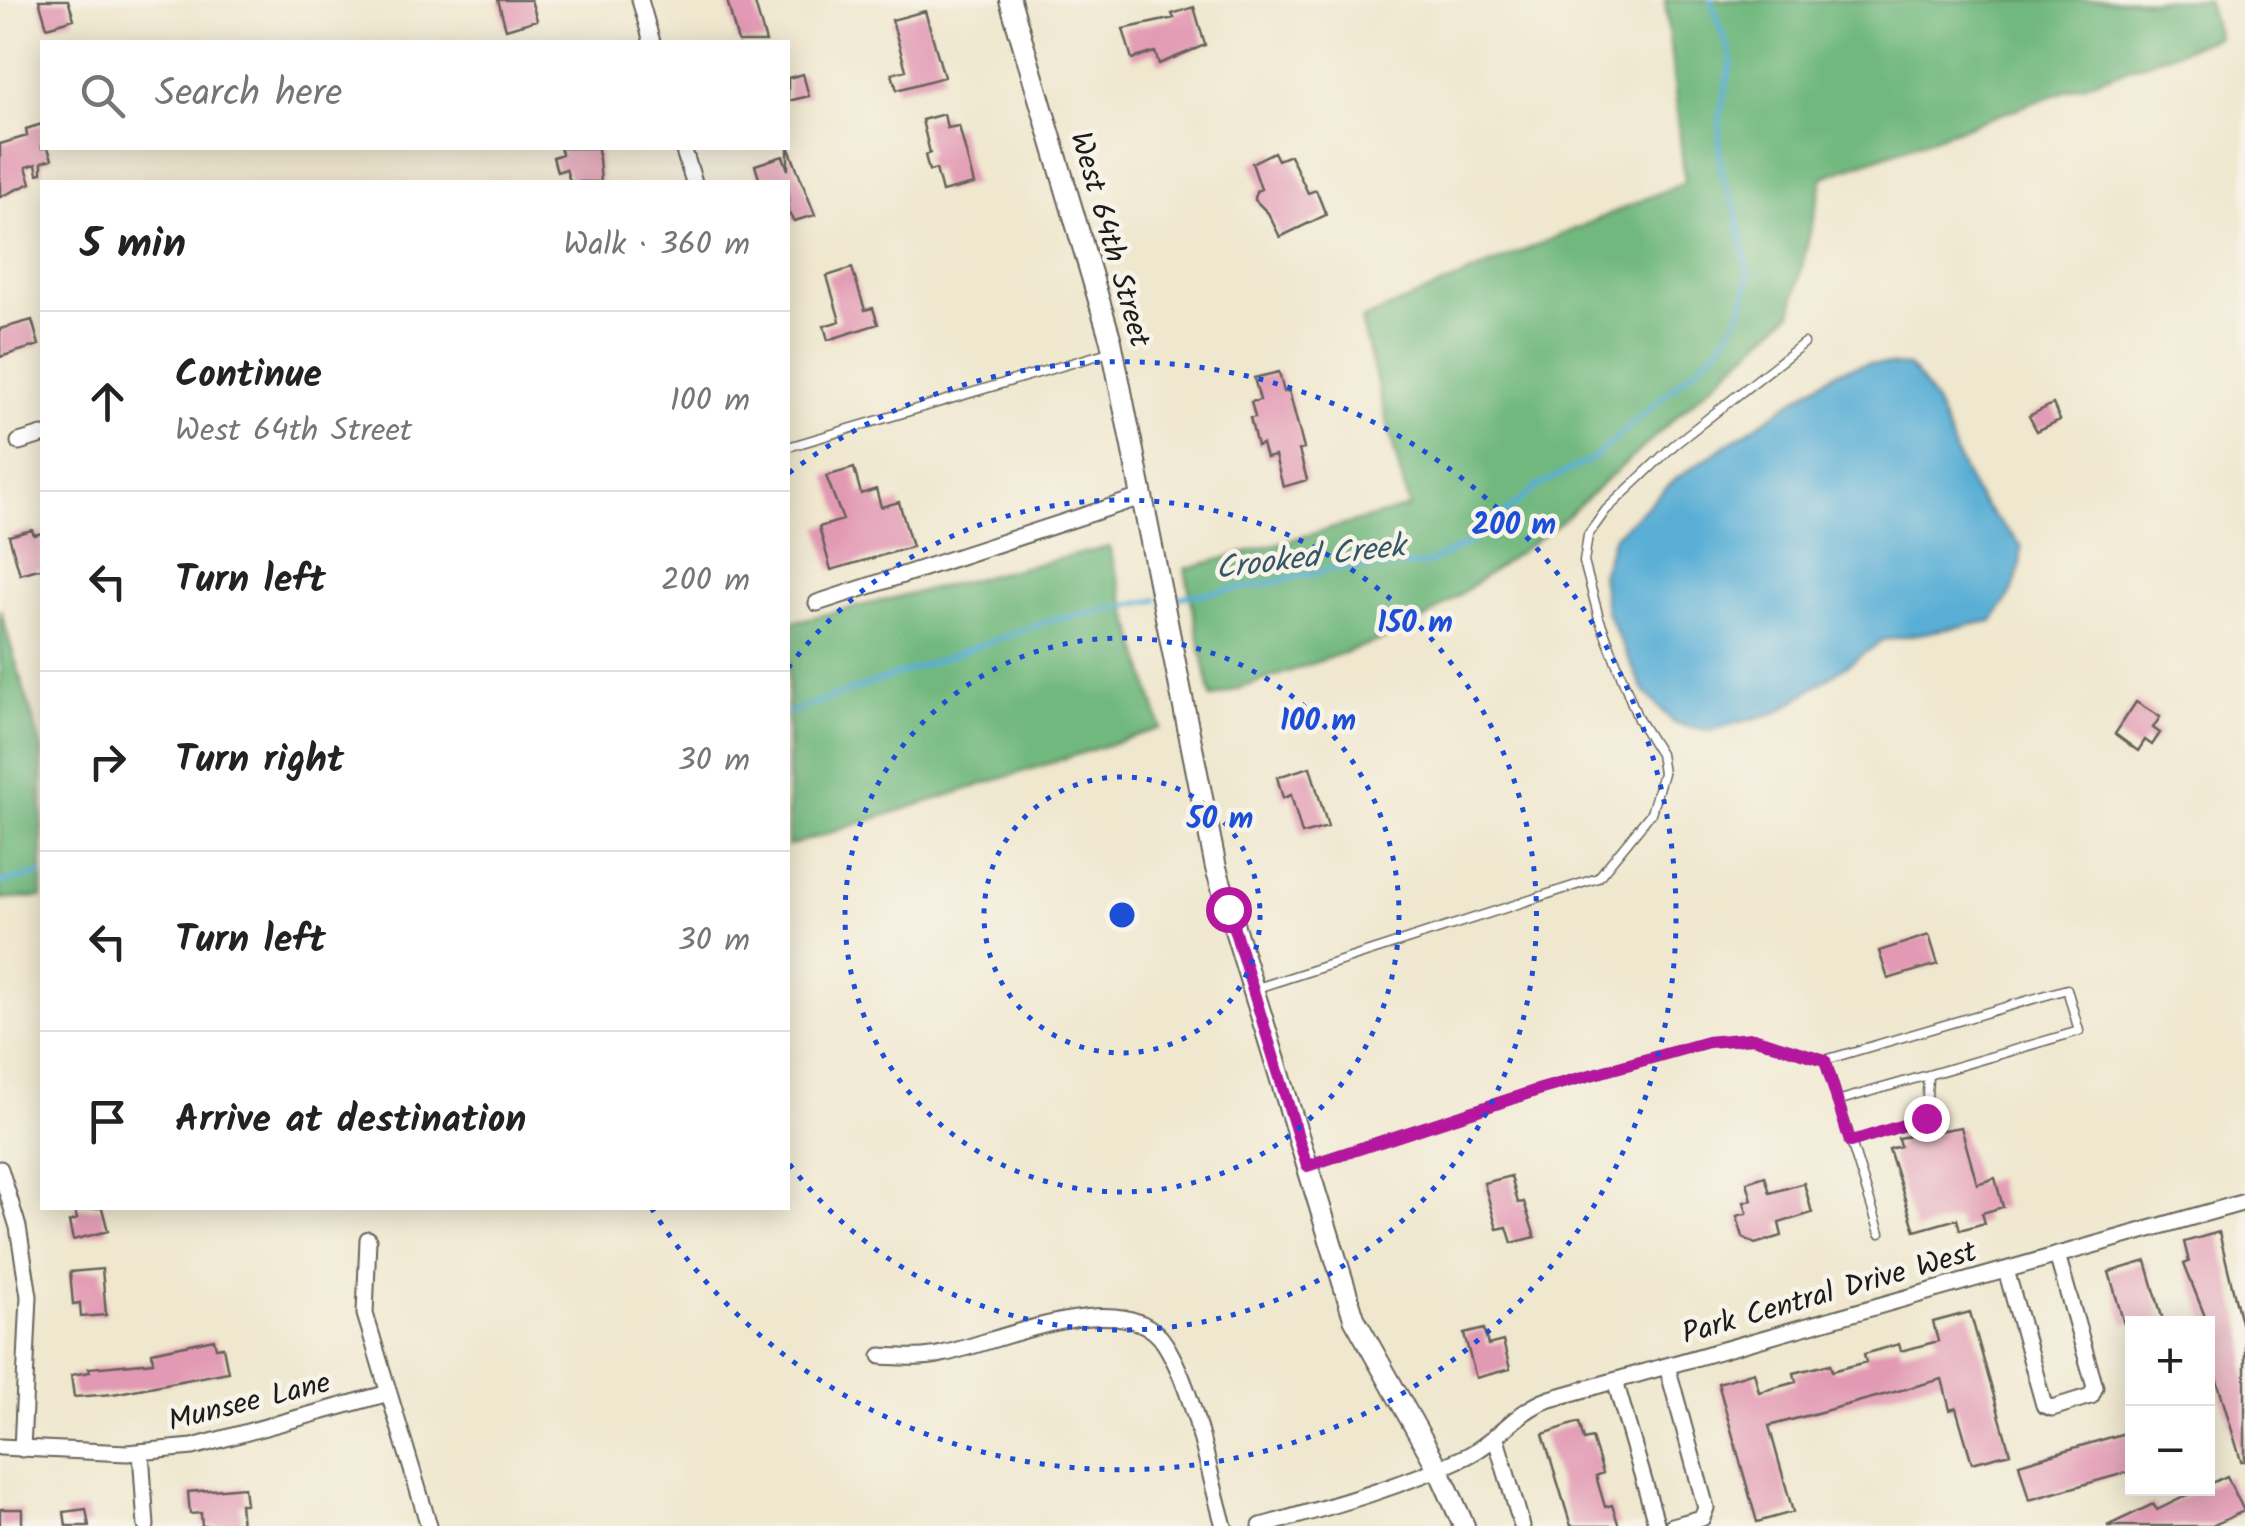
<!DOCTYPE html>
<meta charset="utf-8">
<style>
body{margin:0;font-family:Kalam,sans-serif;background:#f6f6f6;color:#222}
.controls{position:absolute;right:30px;bottom:30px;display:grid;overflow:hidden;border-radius:0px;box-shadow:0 5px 25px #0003}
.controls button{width:90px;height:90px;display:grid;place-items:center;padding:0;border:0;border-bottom:2px solid #e0e0e0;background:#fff;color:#222;font:50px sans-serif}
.stop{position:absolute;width:30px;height:30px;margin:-22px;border:8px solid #b5179e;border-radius:50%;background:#fff}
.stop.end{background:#b5179e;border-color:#fff;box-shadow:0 2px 10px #0008}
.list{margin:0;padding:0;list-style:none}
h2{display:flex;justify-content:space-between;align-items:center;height:130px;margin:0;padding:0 40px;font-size:42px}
h2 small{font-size:32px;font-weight:400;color:#767676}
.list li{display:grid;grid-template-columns:65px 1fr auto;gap:30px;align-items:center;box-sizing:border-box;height:180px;padding:0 40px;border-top:2px solid #e0e0e0}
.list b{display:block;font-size:38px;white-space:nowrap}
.list p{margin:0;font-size:32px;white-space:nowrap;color:#767676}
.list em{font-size:32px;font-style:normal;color:#767676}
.icon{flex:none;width:55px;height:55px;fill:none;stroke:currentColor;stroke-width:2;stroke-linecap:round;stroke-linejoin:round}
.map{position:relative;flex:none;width:2245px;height:1526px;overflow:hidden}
.search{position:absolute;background:#fff;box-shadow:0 5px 25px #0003;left:40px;top:40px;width:750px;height:110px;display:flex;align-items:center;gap:25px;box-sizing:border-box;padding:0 35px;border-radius:0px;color:#767676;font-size:38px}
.panel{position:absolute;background:#fff;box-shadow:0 5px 25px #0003;left:40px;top:180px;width:750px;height:1030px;border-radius:0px}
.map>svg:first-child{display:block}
.forest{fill:#71b87e;stroke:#466a4d;stroke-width:2.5}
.water{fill:#59aed5;stroke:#3a6578;stroke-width:2.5}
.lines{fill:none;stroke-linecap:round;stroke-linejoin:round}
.stream{stroke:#59aed5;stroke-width:5}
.building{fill:#e299b3}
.service-casing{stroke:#66635a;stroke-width:11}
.minor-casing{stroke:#66635a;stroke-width:19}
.tertiary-casing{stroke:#66635a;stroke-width:24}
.service{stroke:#fff;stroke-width:8}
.minor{stroke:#fff;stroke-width:15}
.tertiary{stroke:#fff;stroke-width:20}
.route{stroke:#b5179e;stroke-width:12}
.ring{fill:none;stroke:#1d4ed8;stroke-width:5;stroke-dasharray:5 10}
.labels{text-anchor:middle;stroke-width:9;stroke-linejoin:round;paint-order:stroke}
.street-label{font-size:30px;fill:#1c1c1c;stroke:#f7f3e8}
.water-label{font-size:32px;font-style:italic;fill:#345666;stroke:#f7f3e8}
.centre{fill:#1d4ed8;stroke:#f7f3e8;stroke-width:5}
.ring-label{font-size:30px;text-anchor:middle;font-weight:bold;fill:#1d4ed8;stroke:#f7f3e8;stroke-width:9;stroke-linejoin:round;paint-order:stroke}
</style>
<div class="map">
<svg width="2245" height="1526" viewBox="0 0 2245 1526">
<rect width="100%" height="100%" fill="#f7f3e8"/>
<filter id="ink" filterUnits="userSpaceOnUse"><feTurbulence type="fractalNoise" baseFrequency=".01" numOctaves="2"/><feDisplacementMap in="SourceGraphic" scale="20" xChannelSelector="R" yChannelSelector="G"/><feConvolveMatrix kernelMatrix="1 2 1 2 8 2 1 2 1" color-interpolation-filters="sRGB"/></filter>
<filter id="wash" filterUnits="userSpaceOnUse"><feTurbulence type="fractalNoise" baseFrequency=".0048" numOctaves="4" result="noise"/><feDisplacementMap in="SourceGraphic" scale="40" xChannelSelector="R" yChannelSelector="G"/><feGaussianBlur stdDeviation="2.25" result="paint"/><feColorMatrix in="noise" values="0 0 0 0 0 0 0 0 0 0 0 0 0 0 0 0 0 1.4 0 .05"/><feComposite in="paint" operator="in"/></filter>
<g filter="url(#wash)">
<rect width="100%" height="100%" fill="#efe7ce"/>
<!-- forest -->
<path class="forest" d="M1665 0H2207L2218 37 1823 177 1791 313 1557 525 1408 631 1211 698 1185 569 1409 507 1361 320 1685 182Z
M1109 547 1161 728 788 846V623Z
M0 609 42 750V897L0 899Z"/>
<!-- water -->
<path class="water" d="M1867 363 1908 366C1946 403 1949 453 1978 497 1989 514 2007 529 2021 545 2022 578 2012 595 1992 621L1884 640 1778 712 1707 731 1674 723 1644 691 1606 611 1601 574 1614 536 1677 478 1838 371Z"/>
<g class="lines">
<!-- stream -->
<path class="stream" d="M1168 599 1261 585 1331 569 1424 565 1470 542 1538 486 1595 457 1720 346 1742 311 1749 277 1737 214 1721 171 1719 121 1732 59 1711 0
M788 713 1049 621 1157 600
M0 883 42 874"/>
</g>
<g id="blocks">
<!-- building -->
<path class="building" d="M39 0H68L74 19 47 27Z
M498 0H531L537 20 506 29Z
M727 0H754L766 42H738Z
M1194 7 1205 45 1159 64 1155 52 1132 59 1123 29 1174 18 1172 14Z
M925 11 944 77 897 90 892 74 906 70 892 20Z
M803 74 809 96 788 101V78Z
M944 114 947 128 959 126 974 184 942 192 936 169 929 171 925 155 930 153 922 120Z
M42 124V148H48L52 159 42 162V173L38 174 36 164 26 167 31 183 0 197V144L27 136 26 129Z
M788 146 815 215 794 221 788 212V182H760L755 165 783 156 788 170Z
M560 148H598L601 182H570L566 169 557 172 553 157 562 154Z
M1274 152 1278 160 1290 155 1308 193 1316 190 1326 215 1280 237 1268 213 1255 200 1256 191 1261 189 1252 163Z
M852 268 865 310 873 308 878 324 828 340 824 326 840 321 827 276Z
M32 320 39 345 0 357V329Z
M1279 372 1284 392 1289 391 1304 449 1299 450 1307 480 1283 487 1275 456 1266 458 1262 444 1257 446 1250 418 1255 417 1251 402 1260 400 1254 378Z
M2053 404 2060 420 2037 431 2029 416Z
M854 468 861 494 876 489 881 507 899 502 912 547 831 570 819 527 843 520 826 476Z
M32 530 34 535 42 533V568L20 574 9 536Z
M2136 702 2160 717 2153 728 2160 733 2152 745 2145 740 2138 751 2115 734Z
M1310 767 1328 827 1302 834 1291 795 1283 798 1277 777Z
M1929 935 1938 964 1888 979 1879 951Z
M1961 1127 1977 1184 1995 1178 2003 1207 1982 1213 1985 1223 1960 1230 1957 1219 1915 1231 1889 1149 1900 1146 1898 1138Z
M1511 1176 1518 1203 1524 1202 1535 1237 1512 1243 1507 1227 1497 1229 1484 1183Z
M1765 1176 1770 1193 1804 1183 1812 1213 1779 1223 1782 1236 1755 1244 1743 1237 1737 1216 1747 1213 1744 1202 1752 1200 1747 1182Z
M74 1208H102L108 1231 73 1240 69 1222 77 1219Z
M2219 1232 2245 1339V1461H2241L2208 1350V1324L2184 1264 2189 1262 2184 1242Z
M2146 1261 2164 1324H2124L2109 1272Z
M102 1269 106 1315 81 1317 80 1303 73 1304 70 1272Z
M1970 1312 2010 1453 1972 1463 1956 1408 1950 1410 1942 1379 1769 1426 1793 1512 1757 1522 1718 1383 1754 1372 1759 1392 1796 1382 1794 1373 1830 1364 1832 1371 1866 1362 1864 1354 1899 1344 1901 1351 1938 1341 1933 1322Z
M1484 1329 1488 1345 1503 1341 1510 1369 1476 1378 1464 1334Z
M214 1339 216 1348 223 1347 228 1372 113 1394 74 1397 71 1375 90 1372 89 1368 153 1362 152 1352Z
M1579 1422 1584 1440 1592 1438 1603 1473 1596 1476 1605 1507 1612 1505 1619 1526H1571L1543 1434Z
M2132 1431V1471L2029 1500 2019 1464Z
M2227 1476 2244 1511 2212 1526H2107L2153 1504 2157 1510Z
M244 1487 246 1504H240L242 1526H202L201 1513 190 1514 188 1492Z
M0 1509H22V1526H0Z
M86 1509 89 1526H66L64 1512Z"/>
</g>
</g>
<g filter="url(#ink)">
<use href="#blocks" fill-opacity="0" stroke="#66635a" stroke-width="2.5"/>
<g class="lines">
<defs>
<path id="service" d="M788 447 1109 352
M1257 988 1598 878 1651 813 1663 773 1660 754 1638 719 1599 618 1584 562 1588 535 1606 510 1674 445 1804 343
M1825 1060 2067 989 2079 1031 1928 1075 1926 1118 1850 1142
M1837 1101 1928 1075
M1311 1164 1541 1089 1708 1042 1753 1038 1825 1060 1880 1233"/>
<path id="minor" d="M640 0 652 42
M683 148 694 182
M19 442 42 435
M817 603 1144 496
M0 1169 18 1227 29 1296 22 1449
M368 1239 365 1314 429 1526
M2006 1270 2044 1405 2052 1408 2091 1396 2095 1387 2057 1255
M881 1356C902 1357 922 1359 942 1354 996 1343 1127 1282 1165 1344 1195 1392 1208 1471 1224 1526
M1667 1366 1706 1508 1702 1518 1672 1526
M1615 1381 1657 1526
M1495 1436 1522 1526
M0 1447 127 1453 193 1447 389 1393
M141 1452 146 1526
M1261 1526C1332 1506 1401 1487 1467 1456 1498 1441 1515 1411 1550 1399L2245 1202"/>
<path id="tertiary" d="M1010 0 1111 341 1216 868 1354 1318 1438 1468 1464 1526"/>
</defs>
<!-- service casing -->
<use href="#service" class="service-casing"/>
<!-- minor casing -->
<use href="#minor" class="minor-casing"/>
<!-- tertiary casing -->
<use href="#tertiary" class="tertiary-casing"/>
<!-- service -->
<use href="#service" class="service"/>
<!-- minor -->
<use href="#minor" class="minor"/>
<!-- tertiary -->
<use href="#tertiary" class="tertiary"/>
</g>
</g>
<g class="lines" filter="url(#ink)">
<!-- route -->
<path class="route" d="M1228 909 1307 1166 1541 1089 1708 1042 1753 1038 1825 1060 1850 1142 1926 1118"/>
</g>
<!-- distance rings -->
<g class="ring">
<circle cx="1122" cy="915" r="138"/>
<circle cx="1122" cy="915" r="277"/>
<path d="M788 668A415 415 0 1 1 788 1162"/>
<path d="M789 473A554 554 0 1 1 652 1209"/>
</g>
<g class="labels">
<!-- street labels -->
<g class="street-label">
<text transform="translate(1111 239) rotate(74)" y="10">West 64th Street</text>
<text transform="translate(1829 1292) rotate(-16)" y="10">Park Central Drive West</text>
<text transform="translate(249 1401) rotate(-14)" y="10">Munsee Lane</text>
</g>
<!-- water labels -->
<g class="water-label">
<text transform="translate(1310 556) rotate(-7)" y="11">Crooked Creek</text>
</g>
</g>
<circle cx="1122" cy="915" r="15" class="centre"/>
<g class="ring-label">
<text x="1514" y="534">200 m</text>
<text x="1415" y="632">150 m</text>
<text x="1318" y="730">100 m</text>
<text x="1220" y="828">50 m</text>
</g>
</svg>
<div class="controls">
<button>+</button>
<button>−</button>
</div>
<div class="stop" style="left:1228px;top:909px"></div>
<div class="stop end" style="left:1926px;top:1118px"></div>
<div class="search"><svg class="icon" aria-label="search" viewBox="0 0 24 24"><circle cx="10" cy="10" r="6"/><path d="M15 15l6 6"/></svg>Search here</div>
<section class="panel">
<h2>5 min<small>Walk · 360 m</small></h2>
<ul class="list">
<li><svg class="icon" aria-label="ahead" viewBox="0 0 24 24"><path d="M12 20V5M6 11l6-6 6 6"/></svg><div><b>Continue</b><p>West 64th Street</p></div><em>100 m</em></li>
<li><svg class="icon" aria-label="left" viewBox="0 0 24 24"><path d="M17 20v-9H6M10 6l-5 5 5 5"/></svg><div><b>Turn left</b></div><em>200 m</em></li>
<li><svg class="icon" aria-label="right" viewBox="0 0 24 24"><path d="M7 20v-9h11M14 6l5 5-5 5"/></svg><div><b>Turn right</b></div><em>30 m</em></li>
<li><svg class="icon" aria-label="left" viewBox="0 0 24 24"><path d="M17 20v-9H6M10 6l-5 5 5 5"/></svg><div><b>Turn left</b></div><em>30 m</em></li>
<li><svg class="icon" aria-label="arrive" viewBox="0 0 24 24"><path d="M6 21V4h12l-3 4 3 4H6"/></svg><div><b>Arrive at destination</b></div></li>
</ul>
</section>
</div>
